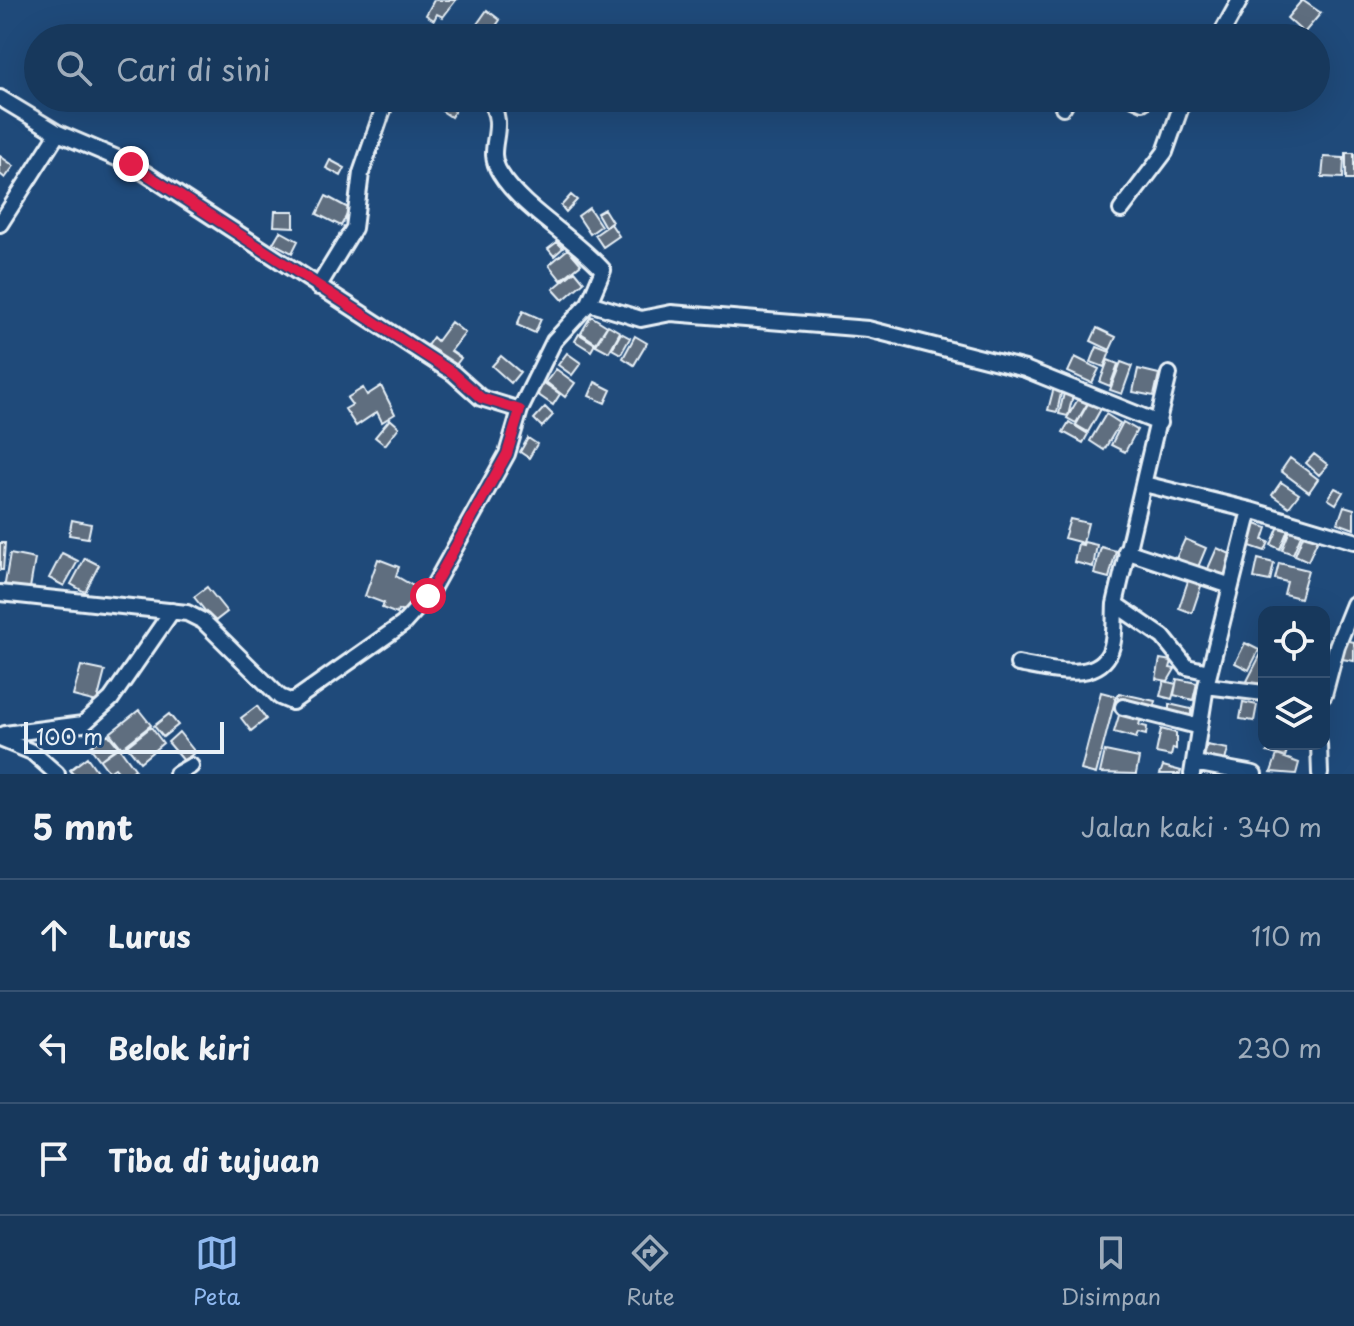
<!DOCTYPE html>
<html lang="id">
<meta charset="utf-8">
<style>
body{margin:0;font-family:"Playpen Sans",sans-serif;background:#203f62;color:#f1f3f6}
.controls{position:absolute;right:24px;bottom:24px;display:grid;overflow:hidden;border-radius:16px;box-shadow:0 8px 32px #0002}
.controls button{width:72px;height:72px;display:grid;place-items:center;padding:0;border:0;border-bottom:2px solid #365272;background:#17385c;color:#f1f3f6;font:40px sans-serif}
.scale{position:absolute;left:24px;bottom:20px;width:200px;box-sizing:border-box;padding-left:8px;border:4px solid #e8f1f8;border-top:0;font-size:22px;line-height:28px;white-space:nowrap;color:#e8f1f8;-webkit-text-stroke:6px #1f4a7a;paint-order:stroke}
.stop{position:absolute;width:24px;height:24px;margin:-18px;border:6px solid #e11d48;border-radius:50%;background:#fff}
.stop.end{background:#e11d48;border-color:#fff;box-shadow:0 2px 8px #0008}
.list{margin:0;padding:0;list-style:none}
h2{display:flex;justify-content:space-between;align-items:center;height:104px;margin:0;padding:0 32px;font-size:34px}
h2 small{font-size:26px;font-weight:400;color:#9eacbb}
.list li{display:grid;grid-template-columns:52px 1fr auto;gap:24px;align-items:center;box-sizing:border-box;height:112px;padding:0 32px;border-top:2px solid #365272}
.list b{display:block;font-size:30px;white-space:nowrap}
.list em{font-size:26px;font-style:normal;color:#9eacbb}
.icon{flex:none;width:44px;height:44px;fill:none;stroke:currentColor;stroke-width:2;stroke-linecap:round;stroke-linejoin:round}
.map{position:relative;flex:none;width:1354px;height:774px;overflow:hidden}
.search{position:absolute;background:#17385c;box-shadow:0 8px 32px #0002;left:24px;right:24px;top:24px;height:88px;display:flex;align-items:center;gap:20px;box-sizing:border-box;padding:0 28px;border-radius:44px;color:#9eacbb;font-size:30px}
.sheet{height:440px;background:#17385c}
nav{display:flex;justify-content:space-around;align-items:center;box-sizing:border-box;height:112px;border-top:2px solid #365272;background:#17385c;font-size:22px;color:#9eacbb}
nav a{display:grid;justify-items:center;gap:4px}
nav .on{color:#90b9f0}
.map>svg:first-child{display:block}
.building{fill:#5f6e7f;stroke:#e8f1f8;stroke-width:2}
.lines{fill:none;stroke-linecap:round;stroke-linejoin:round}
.street-casing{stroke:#e8f1f8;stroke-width:20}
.street{stroke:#1f4a7a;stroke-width:14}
.route{stroke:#e11d48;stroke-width:10}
</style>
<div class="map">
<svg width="1354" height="774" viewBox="0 0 1354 774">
<rect width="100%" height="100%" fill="#1f4a7a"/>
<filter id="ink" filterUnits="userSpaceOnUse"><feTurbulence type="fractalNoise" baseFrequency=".0125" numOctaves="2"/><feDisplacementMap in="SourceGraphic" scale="16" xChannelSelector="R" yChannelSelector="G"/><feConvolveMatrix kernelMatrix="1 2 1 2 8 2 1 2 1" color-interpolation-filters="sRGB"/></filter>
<g filter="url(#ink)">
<!-- building -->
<path class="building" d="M434 0H456L443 17 437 14 434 20 426 15Z
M1302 0 1321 13 1304 33 1287 18Z
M487 10 500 20 488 37 475 27Z
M438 25 458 38H432Z
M441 98H463L451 117 436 107Z
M1346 153H1354V180H1346Z
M0 156 14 166 5 178 0 174Z
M1324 157 1344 158 1343 178 1322 177Z
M330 160 345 168 341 176 326 168Z
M571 195 577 200 566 212 561 206Z
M326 196 350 209 341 226 317 214Z
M589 208 601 226 590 234 578 216Z
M604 209 612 222 605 227 597 213Z
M275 211H294V227L274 226Z
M611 224 619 236 603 247 595 235Z
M280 231 298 241 292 253 273 243Z
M557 242 563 248 554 256 548 249Z
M568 249 581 264 561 280 549 265Z
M575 271 584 282 563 300 553 289Z
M523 311 541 319 535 333 517 325Z
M591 316 607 326 596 343 581 333Z
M451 322 465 333 451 351 461 358 452 370 424 350 433 337 437 341Z
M608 325 620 332 609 352 596 345Z
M1097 328 1116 337 1110 350 1091 341Z
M621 333 630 338 621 354 612 349Z
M579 334 595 344 591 351 575 341Z
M635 336 647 343 634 365 623 358Z
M1097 347 1110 352 1104 367 1091 362Z
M567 353 581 363 572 375 558 365Z
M501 356 520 372 511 383 492 366Z
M1075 357 1099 369 1092 383 1068 372Z
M1108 360 1118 364 1110 386 1100 382Z
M1121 362 1132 366 1122 394 1110 390Z
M556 369 575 383 565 397 546 382Z
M1138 369 1159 374 1154 396 1133 392Z
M595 382 611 390 605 403 589 396Z
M544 383 560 394 553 405 537 394Z
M381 386 395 414 382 422 377 412 356 426 345 409 352 405 347 398 363 388 367 395Z
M1054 387 1062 389 1057 412 1048 410Z
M1065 389 1074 391 1068 416 1059 414Z
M1081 394 1090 399 1076 423 1067 418Z
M1090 400 1102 407 1088 432 1076 425Z
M545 407 553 415 542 427 534 419Z
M1106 414 1120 423 1104 450 1090 441Z
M390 419 399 427 385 445 375 437Z
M1069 422 1088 434 1083 443 1063 432Z
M1123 422 1137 430 1125 452 1111 445Z
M528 438 537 444 529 458 520 452Z
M1314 454 1328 465 1319 475 1306 463Z
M1290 458 1318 479 1309 492 1281 471Z
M1281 482 1299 494 1289 507 1272 495Z
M1335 488 1343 492 1336 504 1328 499Z
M1344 506 1354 509V529L1338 523Z
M1070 519 1088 523 1083 543 1064 538Z
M72 520 91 524 88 538 69 535Z
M1281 521 1290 525 1280 549 1271 545Z
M1252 523 1267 528 1263 540 1269 542 1265 551 1244 544Z
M1292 525 1303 530 1293 554 1282 550Z
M1304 533 1318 539 1308 561 1295 555Z
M1185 539 1206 548 1196 572 1174 563Z
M1084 542 1097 545 1093 567 1074 562 1078 544 1083 545Z
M0 543H5L3 570H0Z
M1101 547 1116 551 1109 578 1094 574Z
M1217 548 1237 557 1226 582 1206 573Z
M62 553 78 561 64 586 49 578Z
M10 554 35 559 29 594 4 589Z
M85 558 99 565 85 592 71 584Z
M378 559 399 567 396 576 415 587 413 593 419 595 416 607 409 605 406 613 398 610 397 614 382 608 384 603 365 596Z
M1258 559 1274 563 1270 581 1254 578Z
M1279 563 1308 570 1300 598 1284 594 1287 582 1275 579Z
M1189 578 1202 583 1192 613 1179 608Z
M207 587 227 612 214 622 194 597Z
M1346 640 1354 642V661L1342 659Z
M1245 643 1259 650 1249 670 1235 663Z
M1263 650H1264V690L1247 681Z
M1160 659 1172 661 1170 668 1175 669 1168 681 1156 679Z
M81 666 105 671 97 702 73 696Z
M1177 679 1197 683 1193 700 1174 695Z
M1164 681 1176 684 1172 699 1160 696Z
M1101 692 1116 696 1096 774 1081 770Z
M1119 693 1155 701 1153 709 1117 701Z
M1243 702 1257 705 1254 721 1240 719Z
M1169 704 1191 709V718L1169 713Z
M257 706 266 719 251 731 241 718Z
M139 710 151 725 122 748 110 733Z
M1120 712 1141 718 1139 725 1147 727 1146 735 1138 733 1136 738 1114 732Z
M169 714 178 725 163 737 154 726Z
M151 727 163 743 140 762 127 746Z
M1161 729 1176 733V749L1173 748 1171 756 1156 753Z
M179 732 195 752 184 761 168 742Z
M108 734 118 746 100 760 90 747Z
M1270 744H1289L1285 757 1267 752Z
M1207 745 1228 749 1225 761 1204 758Z
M119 747 135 769 129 774H120L115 768 109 772 100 760Z
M1105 751 1139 758 1136 774 1100 773Z
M1277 755 1299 763 1296 774 1271 772Z
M87 757 99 774H73L70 770Z
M1163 766 1181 771 1180 774H1160Z"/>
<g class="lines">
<defs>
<path id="street" d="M1130 38H1141
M1219 38 1240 0
M0 98 58 133 131 164 453 373 481 398 520 410
M1134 98 1143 102
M1063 107 1068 98
M1121 210 1165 152 1184 98
M0 224 58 133
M318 287 354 228 361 173 387 98
M589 303 641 319 671 313 868 329 1025 369 1159 423
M1169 374 1115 604 1163 637 1187 667 1209 672
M1144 484 1250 510
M1126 551 1231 586
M0 593 187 613 203 621 280 697 292 702 403 624 428 596 507 454 520 410 554 341 589 303 603 270C573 236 522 209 500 173 483 146 510 129 488 98
M1018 664C1043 668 1093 684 1109 654 1116 640 1114 619 1115 604
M1206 686 1250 510 1354 541
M1324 695 1337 646 1354 604
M1123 707 1197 726
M0 738 5 734 83 724 111 699 172 611
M0 739 32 752 57 774
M1319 744 1320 774
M1194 763 1254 774
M177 774 191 766
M1192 774 1206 686 1264 693"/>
</defs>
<!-- street casing -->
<use href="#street" class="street-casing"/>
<!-- street -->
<use href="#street" class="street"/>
</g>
</g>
<g class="lines" filter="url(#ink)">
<!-- route -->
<path class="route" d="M131 164 453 373 481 398 520 410 507 454 428 596"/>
</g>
</svg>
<div class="controls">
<button><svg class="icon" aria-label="locate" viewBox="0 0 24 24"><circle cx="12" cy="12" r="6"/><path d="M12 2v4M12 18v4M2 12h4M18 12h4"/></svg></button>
<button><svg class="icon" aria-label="layers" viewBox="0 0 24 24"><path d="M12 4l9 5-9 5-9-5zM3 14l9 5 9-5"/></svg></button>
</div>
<div class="scale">100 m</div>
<div class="stop" style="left:428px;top:596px"></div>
<div class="stop end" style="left:131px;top:164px"></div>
<div class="search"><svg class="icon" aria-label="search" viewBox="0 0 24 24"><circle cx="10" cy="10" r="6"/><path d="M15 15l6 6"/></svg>Cari di sini</div>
</div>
<section class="sheet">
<h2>5 mnt<small>Jalan kaki · 340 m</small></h2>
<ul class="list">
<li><svg class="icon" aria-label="ahead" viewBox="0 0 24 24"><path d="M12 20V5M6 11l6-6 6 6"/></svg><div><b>Lurus</b></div><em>110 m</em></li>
<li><svg class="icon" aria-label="left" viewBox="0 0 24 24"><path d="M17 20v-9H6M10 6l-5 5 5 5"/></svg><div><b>Belok kiri</b></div><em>230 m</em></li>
<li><svg class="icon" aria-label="arrive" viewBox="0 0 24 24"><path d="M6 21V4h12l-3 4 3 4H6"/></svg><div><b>Tiba di tujuan</b></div></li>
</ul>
</section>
<nav>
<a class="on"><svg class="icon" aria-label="map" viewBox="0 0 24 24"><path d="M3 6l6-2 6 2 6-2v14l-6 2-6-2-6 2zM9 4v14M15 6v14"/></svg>Peta</a>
<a><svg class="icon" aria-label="directions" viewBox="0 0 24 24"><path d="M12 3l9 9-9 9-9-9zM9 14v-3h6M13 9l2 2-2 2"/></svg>Rute</a>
<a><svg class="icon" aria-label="saved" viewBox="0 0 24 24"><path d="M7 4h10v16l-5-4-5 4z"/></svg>Disimpan</a>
</nav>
